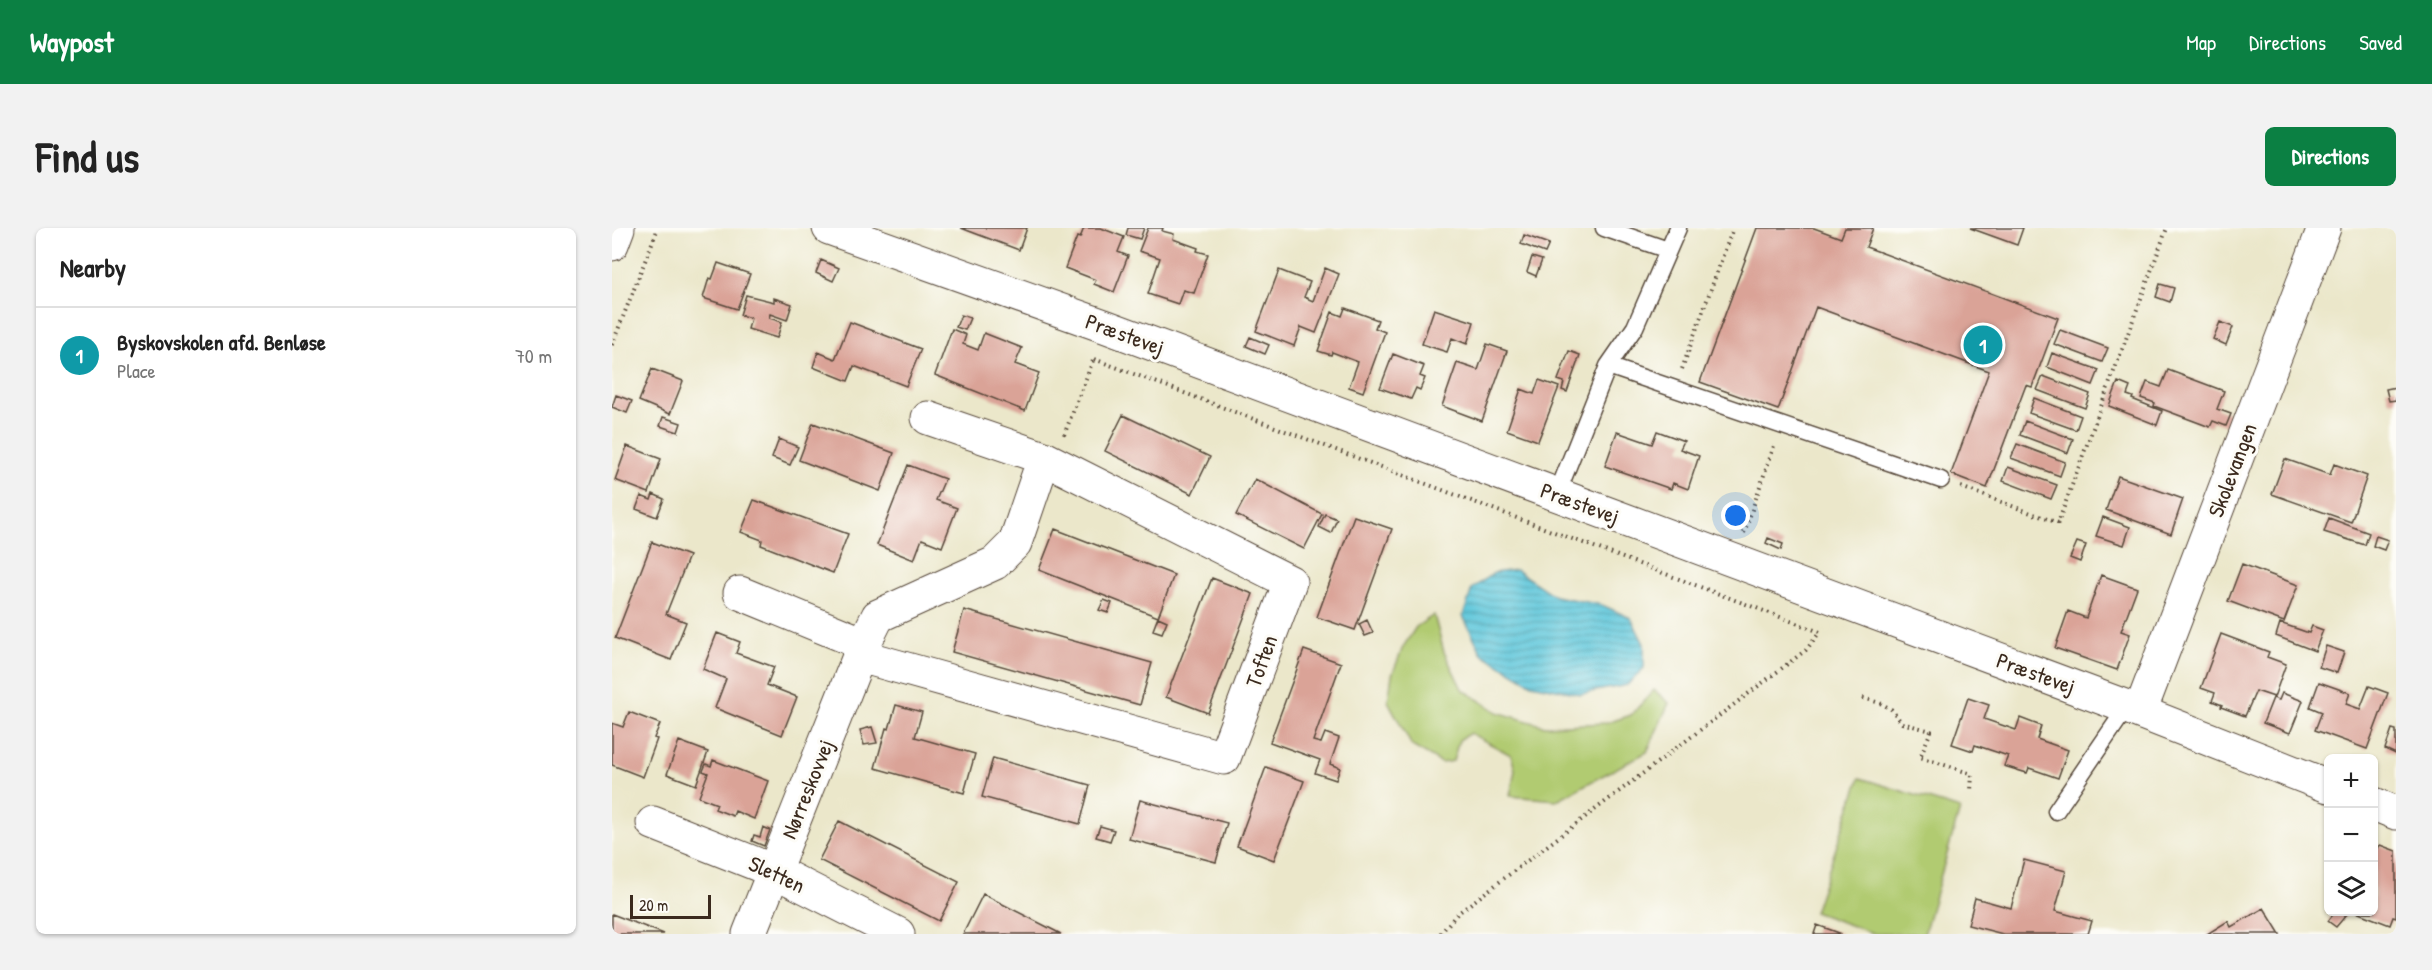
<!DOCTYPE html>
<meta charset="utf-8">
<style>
body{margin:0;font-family:"Patrick Hand",sans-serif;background:#f2f2f2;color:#222}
.controls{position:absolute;right:18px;bottom:18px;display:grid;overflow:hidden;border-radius:9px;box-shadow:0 2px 4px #0004}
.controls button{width:54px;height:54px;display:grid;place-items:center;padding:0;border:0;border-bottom:2px solid #e0e0e0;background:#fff;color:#222;font:30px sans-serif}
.scale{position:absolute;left:18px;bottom:15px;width:81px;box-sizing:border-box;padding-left:6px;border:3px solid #3b2a1e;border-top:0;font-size:16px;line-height:21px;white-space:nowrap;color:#3b2a1e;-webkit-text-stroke:4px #fdfcf7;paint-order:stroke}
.you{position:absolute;left:1124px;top:288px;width:21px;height:21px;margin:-15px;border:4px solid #fff;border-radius:50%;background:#1a73e8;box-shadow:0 0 0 9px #1a73e833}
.badge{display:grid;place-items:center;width:39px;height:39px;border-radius:50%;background:#0b8043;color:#fff;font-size:20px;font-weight:700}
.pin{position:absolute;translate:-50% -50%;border:3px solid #fff;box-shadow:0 2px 6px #0006}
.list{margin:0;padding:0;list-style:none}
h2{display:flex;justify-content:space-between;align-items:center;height:78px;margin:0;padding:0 24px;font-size:26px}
h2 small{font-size:20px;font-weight:400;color:#767676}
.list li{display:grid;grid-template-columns:39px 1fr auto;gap:18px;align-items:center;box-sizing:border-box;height:96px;padding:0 24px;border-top:2px solid #e0e0e0}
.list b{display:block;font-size:22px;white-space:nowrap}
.list p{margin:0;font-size:20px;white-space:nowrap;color:#767676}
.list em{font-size:20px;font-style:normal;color:#767676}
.icon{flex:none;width:33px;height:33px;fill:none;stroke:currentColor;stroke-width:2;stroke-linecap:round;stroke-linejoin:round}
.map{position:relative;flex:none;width:1784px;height:706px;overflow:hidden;border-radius:9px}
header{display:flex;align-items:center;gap:36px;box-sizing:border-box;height:84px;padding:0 30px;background:#0b8043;color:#fff}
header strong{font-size:28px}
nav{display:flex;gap:33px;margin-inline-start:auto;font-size:21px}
.intro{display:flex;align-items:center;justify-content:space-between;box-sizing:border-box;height:144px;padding:0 36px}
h1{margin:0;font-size:42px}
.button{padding:15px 27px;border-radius:9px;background:#0b8043;color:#fff;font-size:21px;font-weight:700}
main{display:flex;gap:36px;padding:0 36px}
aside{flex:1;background:#fff;border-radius:9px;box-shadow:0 2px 4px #0004}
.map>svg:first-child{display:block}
.green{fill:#b1cb71;stroke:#767a48;stroke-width:1.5}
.water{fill:url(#water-rules);stroke:#4e797d;stroke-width:1.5}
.building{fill:#daa397}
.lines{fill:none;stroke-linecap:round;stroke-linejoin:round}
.service-casing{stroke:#554638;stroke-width:19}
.minor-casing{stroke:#554638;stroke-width:35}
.tertiary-casing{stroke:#554638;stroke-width:35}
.path{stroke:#554638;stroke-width:4;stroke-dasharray:1.5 4.5;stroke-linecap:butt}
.service{stroke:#fff;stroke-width:16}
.minor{stroke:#fff;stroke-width:33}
.tertiary{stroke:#fff;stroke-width:33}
.labels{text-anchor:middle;stroke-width:6;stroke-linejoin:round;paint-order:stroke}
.street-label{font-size:22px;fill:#3b2a1e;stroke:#fdfcf7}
</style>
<header>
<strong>Waypost</strong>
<nav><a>Map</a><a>Directions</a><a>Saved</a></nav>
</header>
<div class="intro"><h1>Find us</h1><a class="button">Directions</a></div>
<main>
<aside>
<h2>Nearby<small></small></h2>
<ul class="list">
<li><span class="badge" style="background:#0f9aa8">1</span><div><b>Byskovskolen afd. Benløse</b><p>Place</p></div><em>70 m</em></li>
</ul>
</aside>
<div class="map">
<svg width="1784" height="706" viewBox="0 0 1784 706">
<defs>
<pattern id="water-rules" width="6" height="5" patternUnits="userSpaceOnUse" patternTransform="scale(1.5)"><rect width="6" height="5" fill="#60c8dc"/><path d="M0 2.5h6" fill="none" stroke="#50a3b2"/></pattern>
</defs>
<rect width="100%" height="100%" fill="#fdfcf7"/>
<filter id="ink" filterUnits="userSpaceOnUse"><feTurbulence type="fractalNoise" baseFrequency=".0167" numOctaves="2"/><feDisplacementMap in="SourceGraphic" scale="12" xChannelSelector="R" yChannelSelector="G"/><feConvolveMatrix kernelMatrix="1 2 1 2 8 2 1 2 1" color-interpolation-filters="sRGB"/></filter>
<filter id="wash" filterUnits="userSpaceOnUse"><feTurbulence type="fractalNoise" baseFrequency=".008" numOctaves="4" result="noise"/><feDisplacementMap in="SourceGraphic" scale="24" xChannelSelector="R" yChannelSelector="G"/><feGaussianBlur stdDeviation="1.35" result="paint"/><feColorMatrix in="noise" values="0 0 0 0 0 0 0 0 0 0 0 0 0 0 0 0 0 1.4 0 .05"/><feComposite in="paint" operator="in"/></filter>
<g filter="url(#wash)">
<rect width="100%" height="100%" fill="#ebe7ca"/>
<!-- green -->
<path class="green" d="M822 387 832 424 850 461 885 484 933 498 995 495 1019 487 1042 462 1057 475 1035 524 945 572 898 568 903 542 899 527 858 505 847 512 841 533 829 535 800 518 776 473 780 447 791 419 804 399Z
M1248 550 1348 581 1312 706H1263L1202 684Z"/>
<!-- water -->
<path class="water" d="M904 342 943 368 990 377 1019 390 1032 416V440L1015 457 968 466 920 456 870 426 851 388 860 361 882 345Z"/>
<g id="blocks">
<!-- building -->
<path class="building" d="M349 0H415L407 22Z
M472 0H489L512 9 506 24 516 28 502 64 482 56 484 52 453 40 465 9 468 10Z
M516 0H532L528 11 514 7Z
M536 0H551L550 3 562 6 561 11 586 20 585 23 596 26 582 65 571 62 566 76 536 66 548 30 527 23Z
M1145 0H1202L1229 10 1233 0H1261L1254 19 1446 90 1420 159 1414 157 1375 260 1339 246 1377 143 1204 79 1166 182 1088 154Z
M1358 0H1411L1405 17Z
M912 7 937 16 933 25 909 16Z
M920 29 930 32 924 48 915 44Z
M209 32 227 40 221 53 204 45Z
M106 35 138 46 125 81 91 70 97 50 100 51Z
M713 40 727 46 704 105 689 99 682 118 644 103 667 42 698 54 692 69 701 73Z
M1548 56 1562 60 1558 74 1544 69Z
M134 67 162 74V70L180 76 175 92 158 86 157 90 170 94 165 110 136 101 139 90 128 87Z
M733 80 766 92 763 100 773 104 751 164 737 159 746 134 720 124 719 127 706 123 720 84 730 88Z
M822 81 862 94 855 116 840 110 835 124 810 116Z
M349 87 358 90 353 102 344 99Z
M238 94 309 121 294 158 242 138 236 153 201 139 206 124 223 131Z
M1608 94 1621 99 1614 117 1601 111Z
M340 101 354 107 351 116 366 122 372 105 410 120 403 136 427 145 413 183 323 147Z
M1448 102 1496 120 1490 134 1442 116Z
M638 109 657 117 653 126 634 118Z
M875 116 895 123 870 193 830 178 845 135 866 142Z
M957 123 968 127 955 164 950 162 952 154 946 152Z
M1440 125 1487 142 1481 157 1435 139Z
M781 126 812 138 808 148 813 150 808 162 804 160 799 171 768 160Z
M40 141 71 153 58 186 27 173Z
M1556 142 1612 163 1605 181 1619 186 1614 198 1601 193 1598 199 1542 178 1543 175 1529 170 1535 154 1549 159Z
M1431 148 1478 166 1473 180 1425 162Z
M927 152 947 159 926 213 895 202 909 161 922 166Z
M1506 154 1518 159 1515 167 1521 169 1520 171 1550 183 1545 197 1497 178Z
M1784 159V172L1777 173 1774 161Z
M4 167 20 173 15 185 0 179Z
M1422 170 1469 188 1464 202 1417 185Z
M511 187 598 229 580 266 493 223Z
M51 189 69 195 66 204 48 198Z
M1413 193 1461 211 1456 225 1408 207Z
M201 195 282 225 268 263 187 232Z
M1045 203 1072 213 1068 221 1087 228 1076 261 1061 255 1059 261 993 238 1005 204 1040 216Z
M167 211 186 219 178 237 160 230Z
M1405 216 1453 234 1448 248 1399 230Z
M15 218 49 231 37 265 3 252Z
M1673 231 1718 247 1722 236 1755 248 1739 294 1660 266Z
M296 237 333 251 324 272 345 280 330 319 310 311 302 332 265 317Z
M1396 239 1445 257 1439 271 1391 253Z
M1506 248 1571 271 1559 306 1494 282Z
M643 251 710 286 692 321 624 287Z
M41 266 52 271 45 289 24 281 29 268 39 272Z
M142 272 236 306 221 345 149 317 150 312 129 304Z
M713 286 725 291 719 305 707 299Z
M742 288 780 301 743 402 705 389Z
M1491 289 1518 299 1512 317 1484 308Z
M1717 290 1757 305 1753 317 1712 304Z
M443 301 562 347 546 389 427 342Z
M1764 308 1776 312 1772 322 1761 318Z
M1156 310 1171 316 1169 322 1154 315Z
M40 314 77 328 54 386 74 394 59 432 3 410Z
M1465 314 1474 317 1468 334 1458 330Z
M1630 336 1686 357 1672 394 1616 373Z
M1489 347 1525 360 1509 403 1518 406 1505 442 1443 420 1456 383 1474 390Z
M600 350 641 366 596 485 554 469Z
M492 372 500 375 496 385 487 382Z
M352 382 540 435 528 477 340 424Z
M546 389 555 393 550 405 541 402Z
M755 392 761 405 753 408 747 396Z
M1668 395 1697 405 1700 398 1711 402 1703 423 1664 408Z
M105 405 128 414 124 425 162 439 155 457 185 469 170 507 103 480 114 451 91 441Z
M1609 406 1657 424 1655 429 1674 436 1662 469 1644 463 1633 488 1609 479 1610 477 1600 473 1603 465 1589 460Z
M1714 418 1732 424 1725 445 1707 439Z
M692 422 729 435 701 513 709 515 713 505 727 510 718 536 728 540 724 552 703 545 708 532 658 514Z
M1707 454 1738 465 1734 476 1748 481 1757 458 1776 465 1755 521 1703 502 1710 484 1698 479Z
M1670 465 1691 473 1678 505 1651 495 1661 470 1667 472Z
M1356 470 1377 477 1372 491 1404 502 1408 490 1429 498 1425 511 1456 522 1446 550 1417 540 1415 545 1392 538 1396 528 1363 517 1361 523 1340 516Z
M284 477 310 484 303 509 363 526 352 565 263 540 274 500 277 501Z
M17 484 48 496 42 510 45 511 31 549 0 537V495L11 499Z
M260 499 265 515 252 517 248 502Z
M1780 501 1784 502V526L1773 521Z
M67 513 96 524 84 557 55 546Z
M381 530 478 557 468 596 370 569Z
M101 532 156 553 142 591 123 583 121 588 103 581 105 576 87 569 96 545 91 543 94 536 99 538Z
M654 539 692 553 662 632 625 618Z
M528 572 615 595 604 634 517 611Z
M227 593 347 654 327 693 207 632Z
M488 598 502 602 498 613 484 609Z
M151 599 158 602 152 618 140 613 142 607 148 609Z
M1768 617 1784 623V690L1781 689 1778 697 1744 684H1762V618L1766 620Z
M1412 632 1454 643 1443 683 1480 693 1476 706H1391L1356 697 1363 670 1399 680Z
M371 666 449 706H351Z
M1652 680 1668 706H1595L1616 693 1619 699Z
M1723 684 1736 685 1724 699 1716 693Z
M0 686 52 706H0Z
M1205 697 1230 706H1202Z"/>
</g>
</g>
<g filter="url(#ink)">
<use href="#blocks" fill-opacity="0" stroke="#554638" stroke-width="1.5"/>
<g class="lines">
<defs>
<path id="service" d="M992 0 1056 22
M996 138 1329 252
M945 266 996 138 1023 99 1066 0
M1444 583 1515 479"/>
<path id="minor" d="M217 0 495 99 1515 479 1716 558
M128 365 252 416
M248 428 612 530 678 354 432 230 316 190
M1528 484 1712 0
M1762 576 1784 585
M41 595 162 643 286 706
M137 706 252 416 266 388 383 335 403 315 432 230"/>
<path id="tertiary" d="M0 16 6 0"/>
</defs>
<!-- service casing -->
<use href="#service" class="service-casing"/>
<!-- minor casing -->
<use href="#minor" class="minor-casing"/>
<!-- tertiary casing -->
<use href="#tertiary" class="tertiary-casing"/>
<!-- path -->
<path class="path" d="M0 117 46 0
M482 131 1208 404 1194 422 845 686 828 706
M1070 141 1121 0
M452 207 482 130
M1349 259 1446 295 1555 0
M1132 305 1162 218
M1251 470 1268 475 1279 481 1290 495 1319 503 1308 529 1360 546 1359 563"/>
<!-- service -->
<use href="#service" class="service"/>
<!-- minor -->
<use href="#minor" class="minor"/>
<!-- tertiary -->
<use href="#tertiary" class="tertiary"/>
</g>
</g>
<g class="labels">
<!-- street labels -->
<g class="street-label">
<text transform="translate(513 106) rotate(20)" y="8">Præstevej</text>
<text transform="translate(1620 242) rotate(-69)" y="8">Skolevangen</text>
<text transform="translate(968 275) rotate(20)" y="8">Præstevej</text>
<text transform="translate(649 433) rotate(-70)" y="8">Toften</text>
<text transform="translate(1424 445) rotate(20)" y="8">Præstevej</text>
<text transform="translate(195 561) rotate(-68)" y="8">Nørreskovvej</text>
<text transform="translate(165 646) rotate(25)" y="8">Sletten</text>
</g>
</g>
</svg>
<div class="controls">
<button>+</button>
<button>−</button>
<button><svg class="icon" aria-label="layers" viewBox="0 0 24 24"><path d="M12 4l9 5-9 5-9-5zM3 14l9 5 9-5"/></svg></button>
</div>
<div class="scale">20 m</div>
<div class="you"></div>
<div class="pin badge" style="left:1371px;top:117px;background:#0f9aa8">1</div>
</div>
</main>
